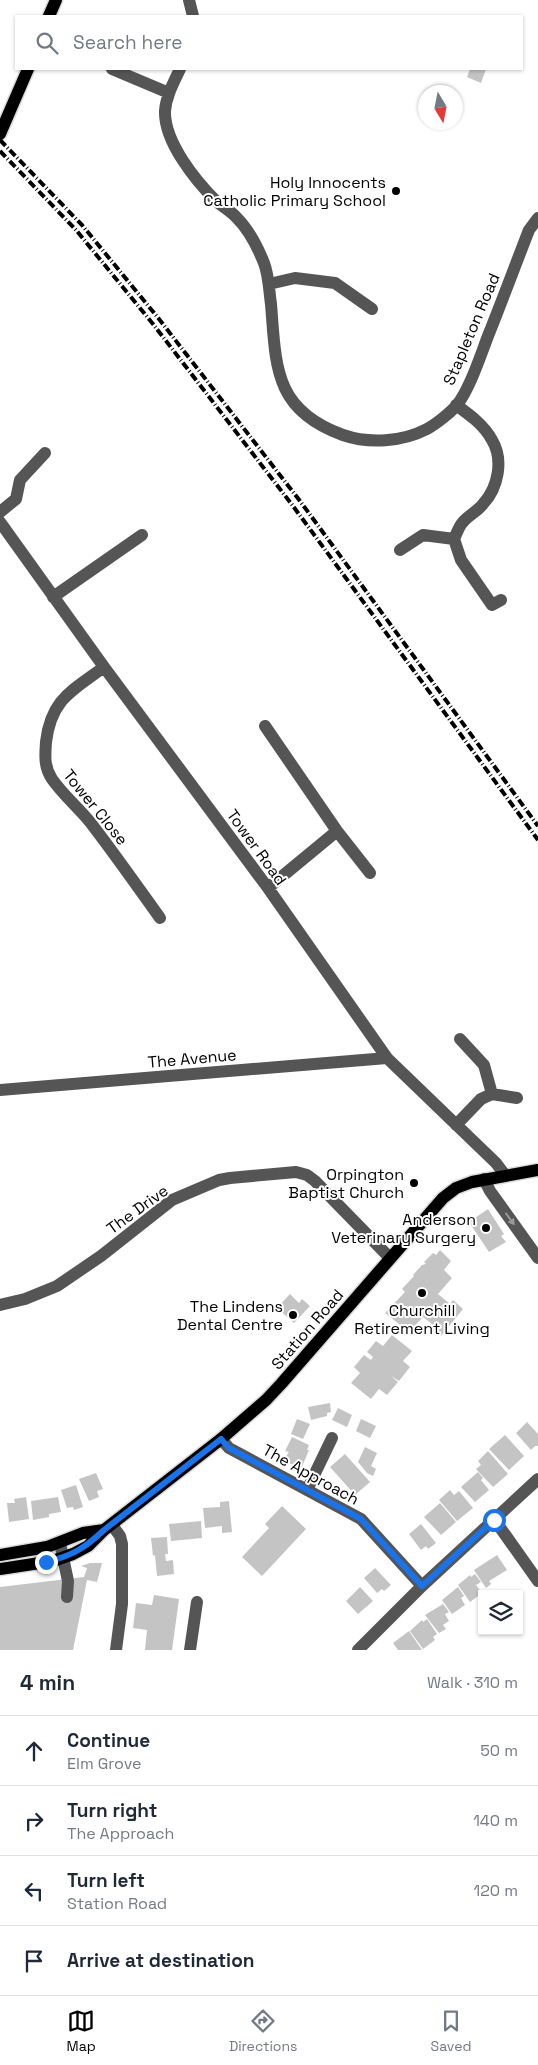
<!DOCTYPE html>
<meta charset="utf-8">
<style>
body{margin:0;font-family:"Space Grotesk",sans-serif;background:#f6f6f7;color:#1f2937}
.controls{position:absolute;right:15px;bottom:15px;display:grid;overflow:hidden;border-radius:0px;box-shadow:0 1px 4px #0004}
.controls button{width:45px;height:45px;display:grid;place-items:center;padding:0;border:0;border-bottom:1px solid #e0e1e3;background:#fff;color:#1f2937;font:25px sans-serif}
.compass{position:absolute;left:418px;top:85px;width:45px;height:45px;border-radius:50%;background:#fff;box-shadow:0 1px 4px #0004;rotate:170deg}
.stop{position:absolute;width:15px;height:15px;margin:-11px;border:4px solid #1a73e8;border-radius:50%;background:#fff}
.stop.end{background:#1a73e8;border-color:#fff;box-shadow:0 1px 5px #0008}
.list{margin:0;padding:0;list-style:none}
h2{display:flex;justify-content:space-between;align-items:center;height:65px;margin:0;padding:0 20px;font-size:21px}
h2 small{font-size:16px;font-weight:400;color:#747a83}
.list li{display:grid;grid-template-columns:32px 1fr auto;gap:15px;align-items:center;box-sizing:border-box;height:70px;padding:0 20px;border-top:1px solid #e0e1e3}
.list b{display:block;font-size:19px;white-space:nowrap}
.list p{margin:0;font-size:16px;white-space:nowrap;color:#747a83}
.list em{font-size:16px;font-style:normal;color:#747a83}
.icon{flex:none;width:28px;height:28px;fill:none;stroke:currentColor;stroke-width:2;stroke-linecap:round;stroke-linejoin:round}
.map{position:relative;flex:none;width:538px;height:1650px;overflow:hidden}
.search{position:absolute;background:#fff;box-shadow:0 1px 4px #0004;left:15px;right:15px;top:15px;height:55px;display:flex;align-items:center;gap:12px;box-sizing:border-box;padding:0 18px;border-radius:0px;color:#747a83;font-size:19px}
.sheet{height:345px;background:#fff}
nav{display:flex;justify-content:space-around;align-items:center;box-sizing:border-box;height:70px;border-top:1px solid #e0e1e3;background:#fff;font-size:14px;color:#747a83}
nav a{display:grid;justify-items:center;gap:2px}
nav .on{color:#000}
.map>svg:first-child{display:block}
.building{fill:#c4c4c4}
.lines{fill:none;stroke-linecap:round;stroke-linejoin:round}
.major-casing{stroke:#dbdbdb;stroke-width:15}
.minor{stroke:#555;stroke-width:12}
.major{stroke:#000;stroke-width:12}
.rail{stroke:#000;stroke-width:4;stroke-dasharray:8 2.5 1 2.5;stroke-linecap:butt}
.oneway{fill:#999}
.route{stroke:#1a73e8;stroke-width:6}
.poi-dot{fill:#000;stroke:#fff;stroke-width:2}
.labels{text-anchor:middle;stroke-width:4;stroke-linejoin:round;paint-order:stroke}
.poi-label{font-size:16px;fill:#000;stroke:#fff;text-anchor:end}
.street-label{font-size:16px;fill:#000;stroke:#fff}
</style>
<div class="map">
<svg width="538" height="1650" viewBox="0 0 538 1650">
<rect width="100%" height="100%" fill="#fff"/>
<!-- building -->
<path class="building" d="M470 69H486L481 83 467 77Z
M488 1209 504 1234 501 1236 506 1242 489 1252 469 1222Z
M440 1250 451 1261 444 1270 452 1278 438 1294 450 1304 453 1300 463 1309 441 1336 430 1327 432 1324 423 1317 409 1332 385 1313 405 1292 402 1289 414 1276 413 1275 422 1265 426 1264 424 1262 433 1253 436 1255Z
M290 1294 299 1303 302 1299 310 1306 294 1323 277 1308Z
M392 1335 412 1351 403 1361 410 1367 399 1381 391 1376 398 1382 387 1395 379 1389 371 1399 351 1383 360 1373 354 1367 364 1355 371 1360 373 1357 367 1352 376 1341 383 1346Z
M330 1403 331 1412 327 1413V1416L311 1420 308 1407Z
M338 1408 352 1415 347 1427 332 1420Z
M297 1419 310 1424 303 1439 291 1434Z
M361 1419 376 1426 370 1438 356 1431Z
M527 1422 538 1434V1446H535L531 1450 516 1433Z
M505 1435 524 1456 509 1470 489 1449Z
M292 1437 309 1445 307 1450H309L301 1469 289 1463 290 1460 285 1458 289 1452 285 1451Z
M365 1447 377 1453 371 1466 376 1469 373 1476 367 1473 358 1462Z
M488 1451 508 1474 493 1487 476 1469 481 1465 478 1461Z
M345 1454 370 1482 355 1495 330 1467Z
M478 1472 483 1478 481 1480 489 1490 475 1502 461 1487Z
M96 1473 103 1489 97 1491 99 1497 89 1501 79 1479Z
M76 1485 83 1507 74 1510 73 1507 67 1508 61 1490Z
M450 1490 454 1495 459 1491 473 1508 457 1521 439 1500Z
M26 1497 29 1519 9 1522 7 1503H15L14 1499Z
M58 1497 61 1512 49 1514V1517L33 1520 31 1501Z
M229 1501 232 1532 222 1533V1526L205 1528 203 1508 220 1507V1502Z
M440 1503 456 1522 441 1535 424 1517Z
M282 1506 306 1529 262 1576 242 1557 269 1528 265 1524Z
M201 1521 202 1538 171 1541 169 1524Z
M421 1524 436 1543 428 1549 426 1546 421 1550 409 1534Z
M167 1537 168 1554H165L166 1561 173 1560 174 1574 157 1576 155 1555 153 1556 151 1538Z
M497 1555 507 1570 489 1581 491 1584 486 1588 474 1570Z
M90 1563H102L97 1582 87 1580 73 1650H0V1587L84 1577 87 1568 81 1566Z
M375 1568 391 1585 384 1591 382 1589 377 1593 364 1578Z
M475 1574 481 1582 476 1585 482 1593 470 1602 458 1585 470 1575 471 1577Z
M360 1587 373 1601 358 1614 346 1601Z
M458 1587 464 1596 461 1598 465 1605 452 1614 442 1600Z
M154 1595 179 1599 172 1650H145L147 1630 133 1628 136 1603 152 1605Z
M443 1604 449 1612 445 1614 449 1621 443 1625 446 1629 439 1633 425 1615Z
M427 1619 437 1634 433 1637 435 1640 423 1649 410 1631 422 1620 423 1622Z
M409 1631 422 1650H398L393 1643Z"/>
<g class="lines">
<defs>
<path id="major" d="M49 16 56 0
M0 134 28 69
M0 1555 47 1547 83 1533 104 1530
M0 1569 53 1561 73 1554 88 1546 104 1530 221 1439 266 1400 281 1384 443 1198 456 1188 472 1182 538 1170"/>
</defs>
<!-- major casing -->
<use href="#major" class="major-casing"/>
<!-- minor -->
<path class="minor" d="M189 0 193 16
M112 69 169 93
M180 69C174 82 166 96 165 111 164 142 196 181 216 201 223 207 231 211 237 218 248 229 258 248 264 263 269 276 269 291 271 304 276 367 274 410 343 435 369 444 402 442 427 429 436 424 450 413 457 405 470 388 480 357 488 336 502 301 515 266 529 230L538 218
M269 284 295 278 335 283 372 309
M456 405C470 415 484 425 492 440 504 460 498 488 483 504 478 511 469 515 463 522 459 526 457 533 454 539L461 560 492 605 501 600
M0 512 16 499 20 480 45 453
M0 522 104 667 268 888 387 1058 496 1163 505 1175
M400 550 423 535 454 539
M53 597 142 535
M104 667C72 691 51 699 46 742 45 756 44 767 52 779 63 795 78 807 90 822 114 853 137 886 160 918
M265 726 337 831 370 873
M268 888 337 831
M460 1039 484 1065 492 1094
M0 1090 387 1058
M456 1125 481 1099 492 1094 517 1098
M484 1179 490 1191 538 1258
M0 1305 25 1299 57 1286 101 1256 172 1200 219 1180 230 1178 296 1172 307 1175 315 1181 390 1258
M221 1439 229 1448 361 1519 422 1586
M307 1490 332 1438
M494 1519 538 1581
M112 1525 120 1536 122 1544V1604L116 1650
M60 1543 68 1581 67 1597
M190 1650 197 1602
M358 1650 422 1586 538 1479"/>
<!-- major -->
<use href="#major" class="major"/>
<!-- rail -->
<path class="rail" d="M0 140 82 225 159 319 300 501 538 826
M0 151 76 230 153 324 293 506 538 840"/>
</g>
<!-- one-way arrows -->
<defs><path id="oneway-solid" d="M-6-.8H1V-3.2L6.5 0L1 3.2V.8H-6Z" transform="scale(1.25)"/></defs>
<use class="oneway" href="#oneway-solid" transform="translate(510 1219) rotate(54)"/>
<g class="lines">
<!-- route -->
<path class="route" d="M46 1562C72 1556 85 1548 104 1530L221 1439 229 1448 361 1519 422 1586 494 1520"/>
</g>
<!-- markers -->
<g class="poi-dot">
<circle cx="396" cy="191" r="5"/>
<circle cx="414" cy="1183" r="5"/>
<circle cx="486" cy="1228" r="5"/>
<circle cx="422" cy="1293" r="5"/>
<circle cx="293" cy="1315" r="5"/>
</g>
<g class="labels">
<!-- poi labels -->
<g class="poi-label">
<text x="386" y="188">Holy Innocents<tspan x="386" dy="18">Catholic Primary School</tspan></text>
<text x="404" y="1180">Orpington<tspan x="404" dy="18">Baptist Church</tspan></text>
<text x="476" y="1225">Anderson<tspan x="476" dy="18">Veterinary Surgery</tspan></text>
<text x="283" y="1312">The Lindens<tspan x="283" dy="18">Dental Centre</tspan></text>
<text x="422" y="1316" text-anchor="middle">Churchill<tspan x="422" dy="18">Retirement Living</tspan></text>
</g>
<!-- street labels -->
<g class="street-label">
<text transform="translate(471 329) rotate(-67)" y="6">Stapleton Road</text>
<text transform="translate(96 807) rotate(51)" y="6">Tower Close</text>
<text transform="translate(257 847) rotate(54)" y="6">Tower Road</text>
<text transform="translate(192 1058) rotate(-5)" y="6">The Avenue</text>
<text transform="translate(137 1209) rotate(-36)" y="6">The Drive</text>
<text transform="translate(307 1329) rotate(-49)" y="6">Station Road</text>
<text transform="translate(311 1474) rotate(29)" y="6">The Approach</text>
</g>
</g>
</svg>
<div class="controls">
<button><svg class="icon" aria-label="layers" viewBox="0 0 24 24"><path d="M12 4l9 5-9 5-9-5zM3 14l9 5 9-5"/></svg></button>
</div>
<svg class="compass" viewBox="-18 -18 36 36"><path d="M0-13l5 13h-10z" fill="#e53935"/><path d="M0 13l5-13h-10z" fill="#747a83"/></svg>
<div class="stop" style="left:494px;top:1520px"></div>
<div class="stop end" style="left:46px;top:1562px"></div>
<div class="search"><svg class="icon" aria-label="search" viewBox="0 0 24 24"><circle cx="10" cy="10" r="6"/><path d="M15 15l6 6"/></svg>Search here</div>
</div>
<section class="sheet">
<h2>4 min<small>Walk · 310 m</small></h2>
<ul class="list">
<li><svg class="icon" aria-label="ahead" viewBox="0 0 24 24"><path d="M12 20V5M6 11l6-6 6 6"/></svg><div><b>Continue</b><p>Elm Grove</p></div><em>50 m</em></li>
<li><svg class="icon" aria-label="right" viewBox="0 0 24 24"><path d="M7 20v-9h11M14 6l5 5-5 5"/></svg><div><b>Turn right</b><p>The Approach</p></div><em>140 m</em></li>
<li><svg class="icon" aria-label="left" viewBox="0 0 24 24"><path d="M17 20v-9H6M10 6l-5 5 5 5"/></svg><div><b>Turn left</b><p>Station Road</p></div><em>120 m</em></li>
<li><svg class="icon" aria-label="arrive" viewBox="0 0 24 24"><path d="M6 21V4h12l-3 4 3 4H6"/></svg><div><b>Arrive at destination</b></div></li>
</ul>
</section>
<nav>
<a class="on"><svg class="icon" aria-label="map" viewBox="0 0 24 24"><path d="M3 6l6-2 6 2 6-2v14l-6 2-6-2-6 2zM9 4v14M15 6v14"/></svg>Map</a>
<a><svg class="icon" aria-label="directions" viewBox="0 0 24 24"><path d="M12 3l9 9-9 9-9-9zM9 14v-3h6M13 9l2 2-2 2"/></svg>Directions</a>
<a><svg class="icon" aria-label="saved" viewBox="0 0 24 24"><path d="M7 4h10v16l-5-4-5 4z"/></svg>Saved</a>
</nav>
